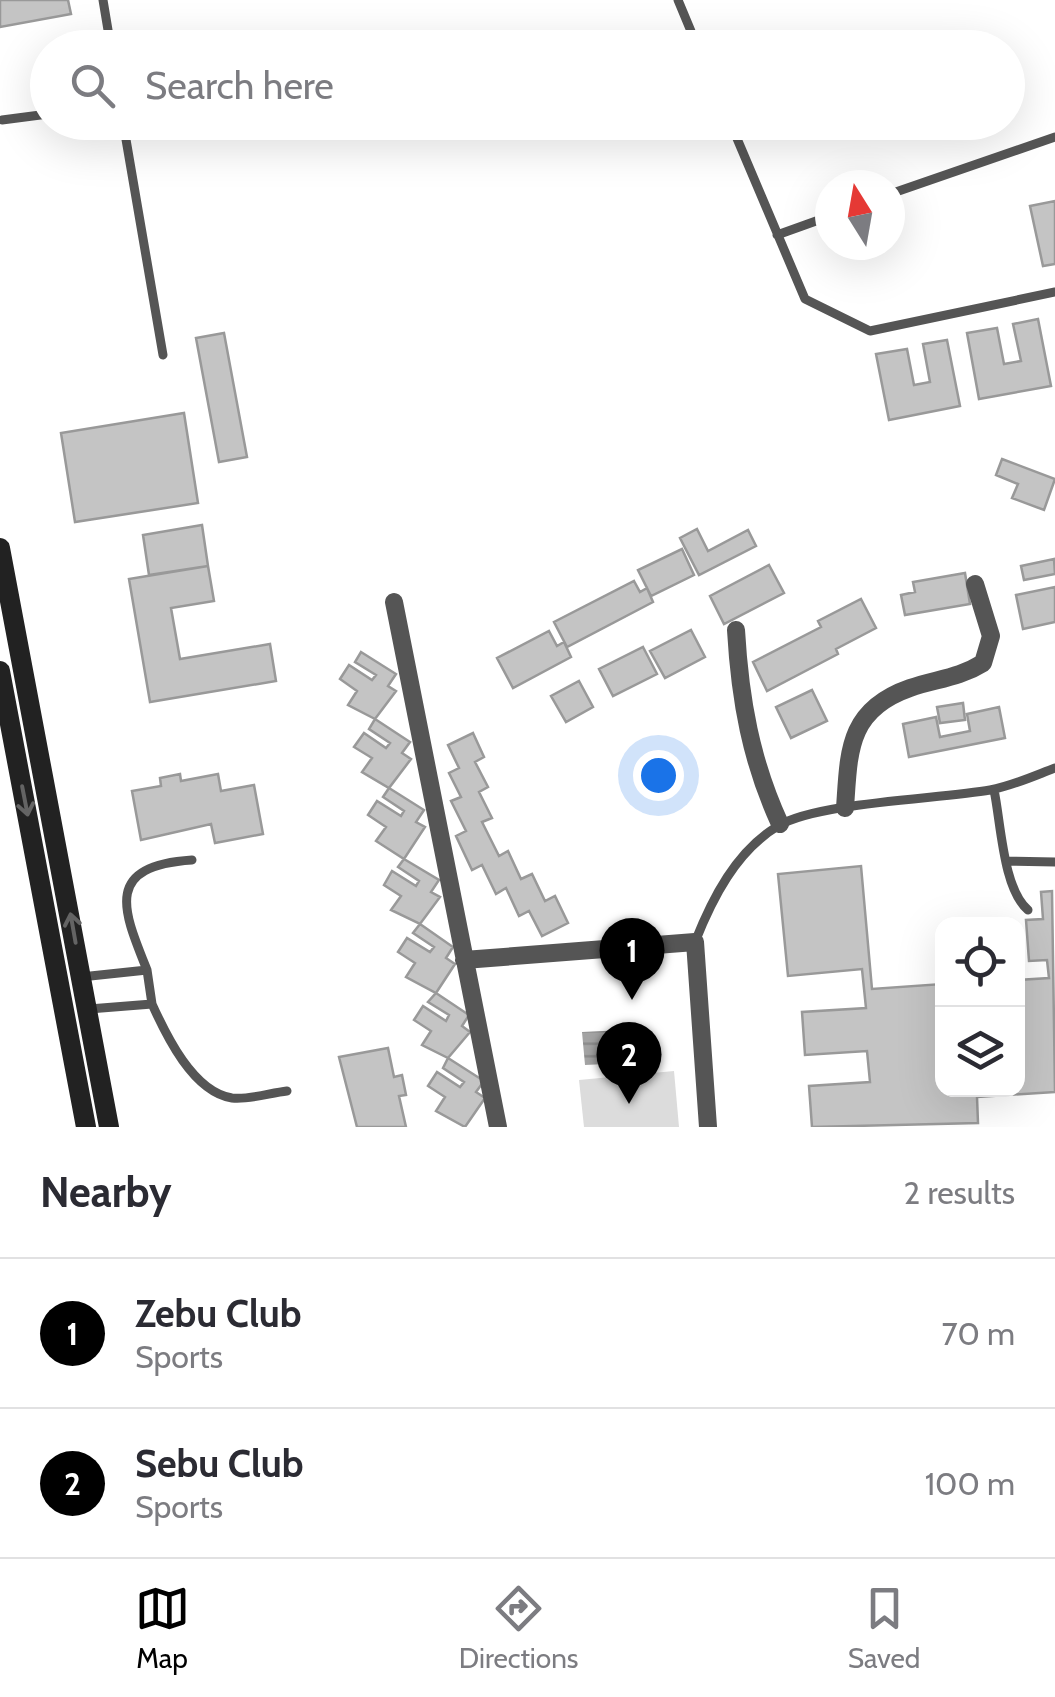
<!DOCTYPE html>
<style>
body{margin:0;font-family:Cabin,sans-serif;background:#f7f7f7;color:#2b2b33}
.controls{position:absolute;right:30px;bottom:30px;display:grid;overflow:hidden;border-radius:20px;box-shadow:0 10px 40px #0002}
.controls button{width:90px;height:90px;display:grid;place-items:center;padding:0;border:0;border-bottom:2px solid #e1e1e2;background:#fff;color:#2b2b33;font:50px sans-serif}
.compass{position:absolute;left:815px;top:170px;width:90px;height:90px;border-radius:50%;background:#fff;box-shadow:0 10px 40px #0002;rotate:349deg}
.you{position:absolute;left:658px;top:775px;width:35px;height:35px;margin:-25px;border:8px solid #fff;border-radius:50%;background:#1a73e8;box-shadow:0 0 0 15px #1a73e833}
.badge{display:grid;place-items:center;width:65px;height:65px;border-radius:50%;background:#000;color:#fff;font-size:32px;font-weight:700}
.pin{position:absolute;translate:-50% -82px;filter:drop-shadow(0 2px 5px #0008)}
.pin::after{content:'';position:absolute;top:52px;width:35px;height:30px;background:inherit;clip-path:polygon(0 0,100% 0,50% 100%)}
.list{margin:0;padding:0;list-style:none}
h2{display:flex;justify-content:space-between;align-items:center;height:130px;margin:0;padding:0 40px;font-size:42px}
h2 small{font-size:32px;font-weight:400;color:#7c7c81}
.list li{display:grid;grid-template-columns:65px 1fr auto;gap:30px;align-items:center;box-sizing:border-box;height:150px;padding:0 40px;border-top:2px solid #e1e1e2}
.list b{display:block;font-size:38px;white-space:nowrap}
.list p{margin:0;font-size:32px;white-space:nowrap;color:#7c7c81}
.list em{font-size:32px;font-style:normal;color:#7c7c81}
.icon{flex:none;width:55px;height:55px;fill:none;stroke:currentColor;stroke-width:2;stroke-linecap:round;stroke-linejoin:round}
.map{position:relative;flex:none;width:1055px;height:1127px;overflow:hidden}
.search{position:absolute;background:#fff;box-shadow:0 10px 40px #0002;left:30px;right:30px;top:30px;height:110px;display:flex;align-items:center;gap:25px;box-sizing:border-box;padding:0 35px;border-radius:55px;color:#7c7c81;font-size:38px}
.sheet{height:430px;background:#fff}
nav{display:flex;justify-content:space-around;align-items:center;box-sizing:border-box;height:140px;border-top:2px solid #e1e1e2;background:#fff;font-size:28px;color:#7c7c81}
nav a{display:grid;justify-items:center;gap:5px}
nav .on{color:#000}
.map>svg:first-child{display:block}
.pitch{fill:#dcdcdc}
.water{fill:url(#water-rules)}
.building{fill:#c4c4c4;stroke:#999;stroke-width:2.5}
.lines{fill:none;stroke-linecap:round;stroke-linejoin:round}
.lane{stroke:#555;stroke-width:9}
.street{stroke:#555;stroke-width:18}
.secondary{stroke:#222;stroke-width:20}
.oneway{stroke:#646464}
</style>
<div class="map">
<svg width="1055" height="1127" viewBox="0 0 1055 1127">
<defs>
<pattern id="water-rules" width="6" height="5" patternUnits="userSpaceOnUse" patternTransform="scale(2.5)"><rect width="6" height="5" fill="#a3a3a3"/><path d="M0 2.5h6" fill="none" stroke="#8b8b8b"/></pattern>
</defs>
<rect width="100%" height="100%" fill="#fff"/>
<!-- pitch -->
<path class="pitch" d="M674 1071 679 1127H584L579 1080Z"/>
<!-- water -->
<path class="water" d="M645 1029 648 1062 585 1065 582 1032Z"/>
<!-- building -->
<path class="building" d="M0 0H68L71 14 0 27Z
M1055 201V264L1043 266 1030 206Z
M1038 319 1051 386 979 399 967 333 997 328 1004 364 1021 361 1013 324Z
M224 333 247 457 219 462 196 338Z
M947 340 960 406 889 420 876 354 907 349 914 385 930 382 923 344Z
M184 413 198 503 75 522 61 433Z
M1002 459 1055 479 1044 510 1012 498 1018 484 996 475Z
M202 525 208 566 149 575 143 535Z
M697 529 708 551 748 530 756 546 699 575 680 538Z
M682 549 694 575 651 596 638 570Z
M1054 559 1055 574 1024 580 1021 566Z
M769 565 784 593 724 624 710 596Z
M208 566 214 601 171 608 180 659 270 644 276 681 150 702 129 579Z
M965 573 970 604 905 615 901 595 915 592 913 582Z
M634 581 640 592 647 588 653 602 567 647 554 622Z
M1055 587V622L1023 629 1016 595Z
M861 599 876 628 836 649 838 654 767 691 753 662 821 627 818 621Z
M691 630 705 657 665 678 650 651Z
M549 631 557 646 564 642 571 657 513 688 497 658Z
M643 647 657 674 613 696 599 669Z
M361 652 396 674 388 686 396 691 375 719 348 705 357 691 340 679 349 665 372 680 376 675 355 662Z
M579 681 593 707 566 722 551 696Z
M812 690 827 721 791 738 776 707Z
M963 703 965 720 940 723 937 707Z
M999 707 1005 738 909 757 903 724 936 717 940 737 970 731 967 714Z
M375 719 410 742 402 753 411 759 389 788 362 772 372 758 354 747 364 733 386 748 390 743 369 729Z
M473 733 484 757 475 762 488 787 479 792 492 818 482 822 499 856 508 851 521 879 532 874 545 901 555 896 568 923 542 936 529 911 519 916 506 888 496 894 482 865 472 870 456 836 466 831 451 801 461 797 449 773 459 768 448 745Z
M180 774 181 781 218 774 221 791 254 785 263 834 215 843 211 824 141 840 132 791 161 786 160 778Z
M389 788 424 810 416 822 425 827 404 859 376 841 386 827 368 815 377 801 401 816 404 811 383 797Z
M404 859 439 880 431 892 440 897 420 924 391 910 401 896 384 885 392 871 416 886 419 881 398 867Z
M861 866 872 989 942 984V1090H1018V980L1049 978 1047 960 1029 961 1026 920 1043 919 1041 892 1052 891 1055 1092 977 1097 978 1123 812 1127 809 1086 870 1082 867 1051 805 1055 802 1012 866 1008 862 969 788 976 778 874Z
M420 924 453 947 446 958 455 964 436 993 406 977 415 963 398 952 407 938 430 952 434 947 413 933Z
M436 993 469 1015 462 1026 470 1032 448 1058 422 1045 431 1031 414 1020 423 1006 446 1021 449 1015 428 1002Z
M388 1048 394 1077 402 1075 406 1095 399 1096 406 1127H357L339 1057Z
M448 1058 484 1081 476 1092 485 1098 465 1127 436 1111 445 1097 428 1086 437 1072 460 1087 464 1082 443 1068Z"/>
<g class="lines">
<!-- lane -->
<path class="lane" d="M103 0 111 48
M678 0 698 48
M2 120 48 114
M123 122 163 355
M730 122 805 299 870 331 1055 292
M890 194 1055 137
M777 235 830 216
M994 790C1001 823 1003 889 1028 910
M1008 861 1055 862
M695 942C712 899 736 851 778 826 818 802 939 799 990 790 1012 786 1034 776 1055 768
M147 970 152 1004
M81 977 147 970C123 910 103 866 192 860
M89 1009 152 1004C166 1035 193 1092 232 1098 249 1100 270 1093 287 1091"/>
<!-- street -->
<path class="street" d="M394 602 498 1127
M736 630C740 700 751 761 780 824
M845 808C849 752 847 710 910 688 936 679 959 678 983 663L991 636 975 584
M464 960 695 942 708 1127"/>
<!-- secondary -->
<path class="secondary" d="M0 548 109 1127
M0 671 86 1127"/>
</g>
<!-- one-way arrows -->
<defs><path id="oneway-shaft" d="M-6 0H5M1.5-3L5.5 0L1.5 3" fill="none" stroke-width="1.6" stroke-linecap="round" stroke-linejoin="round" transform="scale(2.5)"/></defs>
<g class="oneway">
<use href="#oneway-shaft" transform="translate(25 801) rotate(79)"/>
<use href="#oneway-shaft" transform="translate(73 928) rotate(-100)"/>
</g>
</svg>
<div class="controls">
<button><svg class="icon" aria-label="locate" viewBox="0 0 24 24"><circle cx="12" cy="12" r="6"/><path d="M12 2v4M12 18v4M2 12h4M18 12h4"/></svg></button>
<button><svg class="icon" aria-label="layers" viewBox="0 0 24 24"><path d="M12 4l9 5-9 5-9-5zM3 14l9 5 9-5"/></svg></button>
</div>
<svg class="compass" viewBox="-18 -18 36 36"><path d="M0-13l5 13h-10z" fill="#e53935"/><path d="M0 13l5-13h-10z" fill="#7c7c81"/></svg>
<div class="you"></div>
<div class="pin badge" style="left:632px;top:1000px">1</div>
<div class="pin badge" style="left:629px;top:1104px">2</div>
<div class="search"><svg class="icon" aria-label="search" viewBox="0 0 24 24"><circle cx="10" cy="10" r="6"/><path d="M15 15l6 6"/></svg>Search here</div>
</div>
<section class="sheet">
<h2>Nearby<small>2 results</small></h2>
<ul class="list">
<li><span class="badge">1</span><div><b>Zebu Club</b><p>Sports</p></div><em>70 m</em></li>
<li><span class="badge">2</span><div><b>Sebu Club</b><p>Sports</p></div><em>100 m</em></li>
</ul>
</section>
<nav>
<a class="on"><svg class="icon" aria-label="map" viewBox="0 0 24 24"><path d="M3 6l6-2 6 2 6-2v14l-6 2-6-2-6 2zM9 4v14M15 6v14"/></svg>Map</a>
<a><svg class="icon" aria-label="directions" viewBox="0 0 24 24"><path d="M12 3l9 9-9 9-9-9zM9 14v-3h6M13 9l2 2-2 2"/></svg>Directions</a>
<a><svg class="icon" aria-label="saved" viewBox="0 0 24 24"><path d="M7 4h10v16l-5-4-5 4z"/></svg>Saved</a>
</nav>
